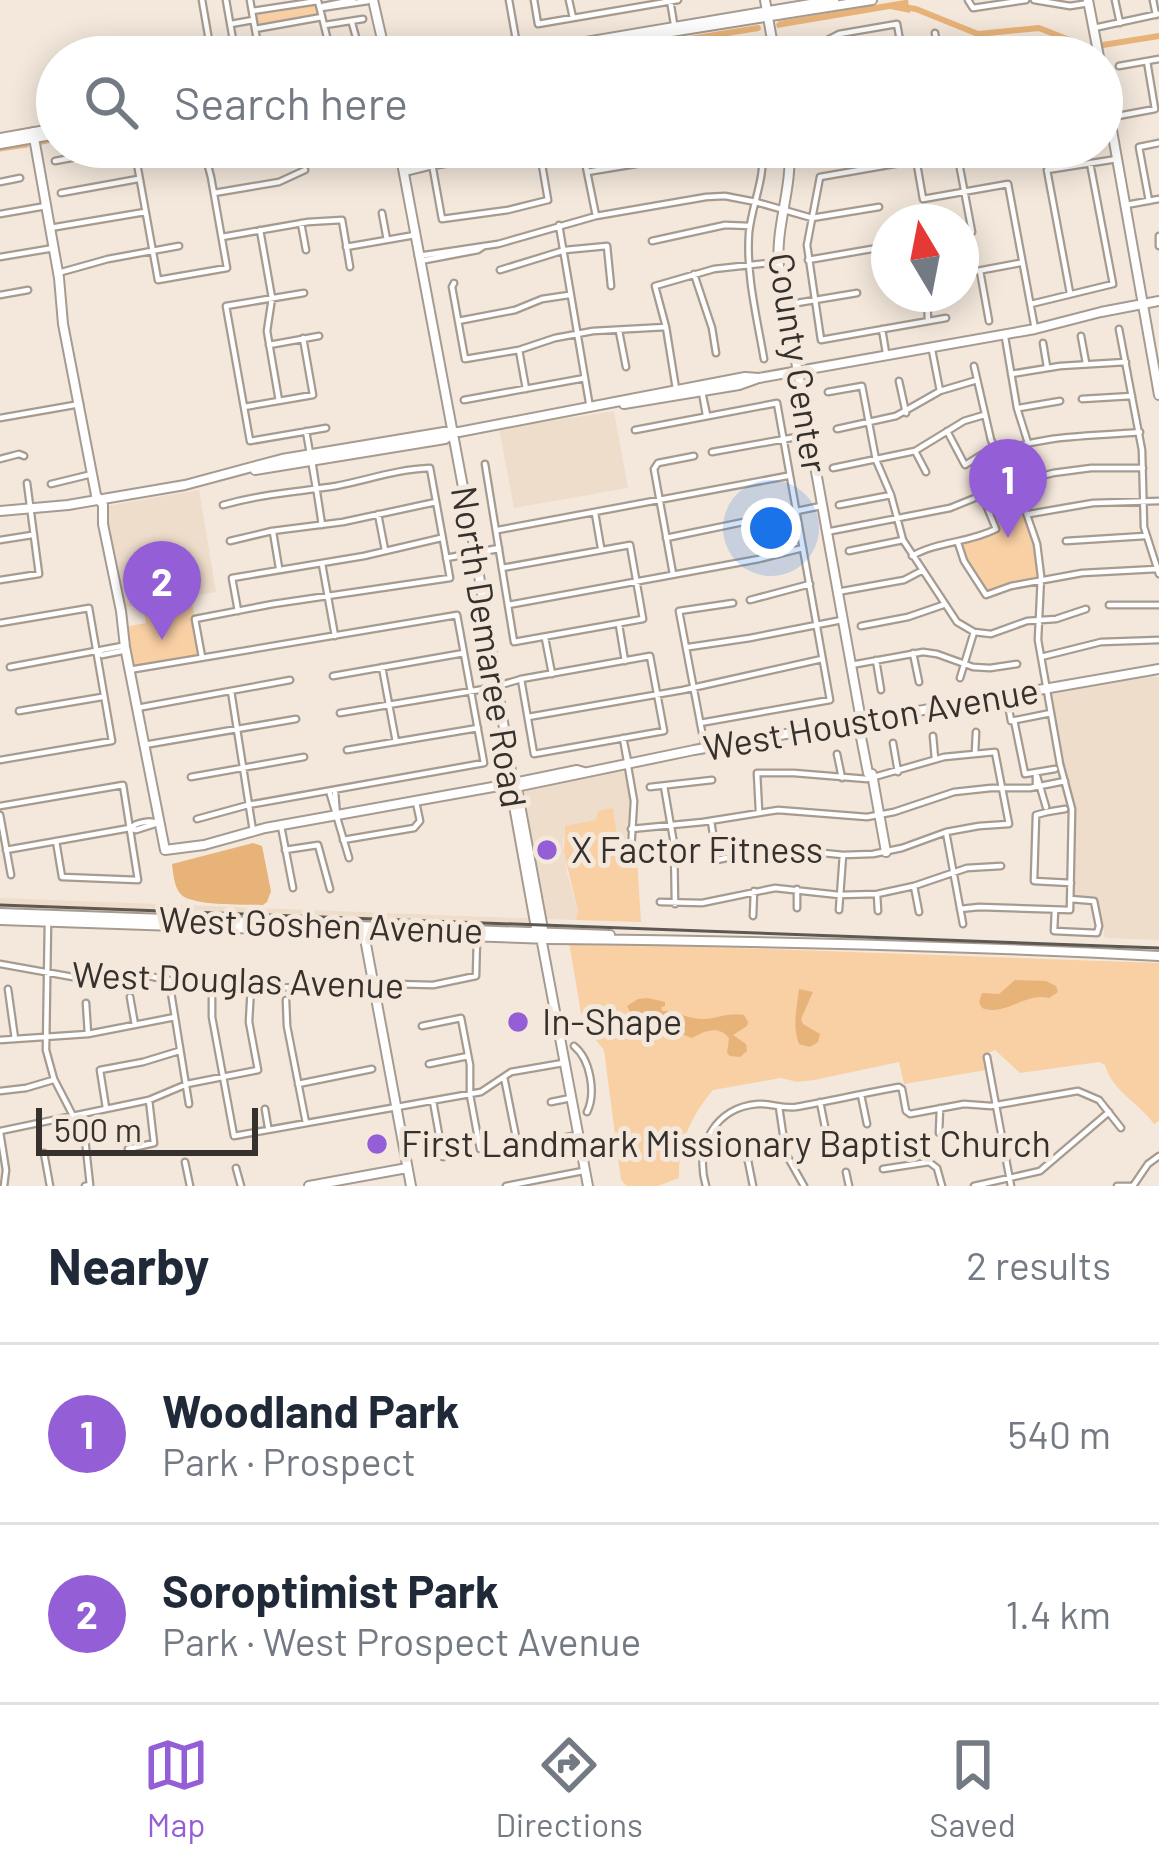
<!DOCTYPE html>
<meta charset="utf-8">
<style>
body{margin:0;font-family:Barlow,sans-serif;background:#f6f6f7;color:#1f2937}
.compass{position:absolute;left:871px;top:204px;width:108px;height:108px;border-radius:50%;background:#fff;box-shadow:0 6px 30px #0003;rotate:350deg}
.scale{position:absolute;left:36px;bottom:30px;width:222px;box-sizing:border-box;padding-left:12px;border:6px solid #36312d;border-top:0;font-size:33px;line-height:42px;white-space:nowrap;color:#36312d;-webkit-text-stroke:9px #f4e8dc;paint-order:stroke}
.you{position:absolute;left:771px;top:528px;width:42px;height:42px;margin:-30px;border:9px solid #fff;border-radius:50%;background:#1a73e8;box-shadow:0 0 0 18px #1a73e833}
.badge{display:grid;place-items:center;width:78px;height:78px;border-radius:50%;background:#945ed7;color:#fff;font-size:39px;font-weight:700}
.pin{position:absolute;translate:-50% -99px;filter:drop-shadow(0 3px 6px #0008)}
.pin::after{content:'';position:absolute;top:63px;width:42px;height:36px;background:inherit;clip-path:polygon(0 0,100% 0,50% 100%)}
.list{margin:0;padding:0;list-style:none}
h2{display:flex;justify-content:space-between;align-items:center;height:156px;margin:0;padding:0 48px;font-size:51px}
h2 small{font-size:39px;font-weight:400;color:#747a83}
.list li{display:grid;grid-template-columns:78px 1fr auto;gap:36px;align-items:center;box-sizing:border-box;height:180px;padding:0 48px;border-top:3px solid #e0e1e3}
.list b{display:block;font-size:45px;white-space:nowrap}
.list p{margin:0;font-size:39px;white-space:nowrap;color:#747a83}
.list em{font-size:39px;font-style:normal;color:#747a83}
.icon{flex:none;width:66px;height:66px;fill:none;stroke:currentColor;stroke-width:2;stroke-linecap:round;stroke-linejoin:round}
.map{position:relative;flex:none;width:1159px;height:1186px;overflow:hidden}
.search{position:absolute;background:#fff;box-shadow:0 6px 30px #0003;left:36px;right:36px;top:36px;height:132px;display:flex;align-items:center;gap:30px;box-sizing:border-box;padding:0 42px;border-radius:66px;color:#747a83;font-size:45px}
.sheet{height:516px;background:#fff}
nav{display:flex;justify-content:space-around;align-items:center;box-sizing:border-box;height:168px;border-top:3px solid #e0e1e3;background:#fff;font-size:33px;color:#747a83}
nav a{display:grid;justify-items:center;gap:6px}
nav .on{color:#945ed7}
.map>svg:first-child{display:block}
.built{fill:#efddcb}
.green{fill:#f9cfa4}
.water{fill:#e8b379}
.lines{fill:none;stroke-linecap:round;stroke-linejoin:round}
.stream{stroke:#e8b379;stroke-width:3}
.canal{stroke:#e8b379;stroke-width:6}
.street-casing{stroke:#a69b90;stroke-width:9}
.secondary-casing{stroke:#a69b90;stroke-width:12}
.street{stroke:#fff;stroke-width:4.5}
.secondary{stroke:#fff;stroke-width:8}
.rail{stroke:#5e5852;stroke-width:3}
.poi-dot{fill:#945ed7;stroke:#f4e8dc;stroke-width:4.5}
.labels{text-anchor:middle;stroke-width:10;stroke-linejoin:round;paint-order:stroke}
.street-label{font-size:36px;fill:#36312d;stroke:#f4e8dc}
.poi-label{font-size:36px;fill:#36312d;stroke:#f4e8dc;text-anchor:start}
</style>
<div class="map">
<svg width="1159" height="1186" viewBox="0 0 1159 1186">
<rect width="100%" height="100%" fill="#f4e8dc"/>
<!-- built -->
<path class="built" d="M614 411 628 488 514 508 499 429Z
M199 490 216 592 122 608 106 506Z
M1147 676 1159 677V940L1105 938 1096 896H1073L1076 807 1063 762 1051 695 1053 691Z
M622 771 626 774 630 799 626 842 618 843 612 808 598 814 597 820 565 827 563 843 567 873 578 911 576 920 547 919 523 788Z
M0 898 519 918H529V922L528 928H481L0 910Z"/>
<!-- green -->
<path class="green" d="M314 2 318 13 316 16 256 24 254 15 257 13Z
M1011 486 1014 487C1029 516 1036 545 1039 577L1037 580 1013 583 986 591 966 561 961 545 999 531 1000 527 985 496Z
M191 596 194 615 192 621 198 655 132 666 125 627 146 623 143 604Z
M613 808 618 843 626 842 623 851 625 857 637 859 641 922 576 920 578 911 564 853 565 826 596 820 598 811Z
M569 942 1159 963V1121L1154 1124C1138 1102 1113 1092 1105 1065L1099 1062 1020 1073 995 1050 984 1055 986 1070 904 1084 899 1062 814 1080 797 1082 781 1078 713 1090C691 1116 678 1145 679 1178L658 1186H627L621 1180 604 1050 587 1029 581 1013Z"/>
<!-- water -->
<path class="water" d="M905 0H908L910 13 890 9 777 28 776 24 779 21Z
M253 843 262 846 271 891 267 902 263 905C244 904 187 907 179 892 174 885 173 872 172 864Z
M1015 980 1046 981 1056 986 1058 992 1049 998C1025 992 1006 1017 982 1008L979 1002 982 993 999 994Z
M799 989 813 992 801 1019 803 1024 820 1034 818 1042 810 1047 799 1044C792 1026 797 1008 799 989Z
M648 998 665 1002V1006L661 1007 662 1011C675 1010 687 1019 702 1019 718 1019 727 1012 744 1015L748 1022 747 1026 733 1035 746 1044 747 1051 740 1057 730 1056 727 1053 729 1038C718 1025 705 1031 692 1038L681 1034 671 1037 659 1029 640 1032 627 1006 638 999Z"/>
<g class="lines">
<!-- stream -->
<path class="stream" d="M42 143 57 140
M0 150 27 146"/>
<!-- canal -->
<path class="canal" d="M902 7 916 9 978 34 1039 28 1087 47
M1103 45 1159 36
M579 57 758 28"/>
<defs>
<path id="street" d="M202 0 211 52 235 50
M226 0 236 57
M250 0 260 57
M509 0 518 51
M534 0 538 24 678 0
M569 0 573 18
M670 0 674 24
M968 0 973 8 1026 0
M1034 0 1070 6 1089 3
M1115 0 1120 23
M1153 0 1156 15
M323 6 353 0
M321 8 368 1
M252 11 318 1 332 57
M352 23 357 41
M231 24 253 20
M325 25 363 19
M1094 28 1159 14
M255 29 322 17
M935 33 939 57
M828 40 834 57
M1021 46 1024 57
M980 51 981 57
M262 52 282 48 285 57
M1067 56 1068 57
M309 57V44L329 40
M747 57 816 46 839 34 897 24 903 57
M1119 66 1159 59
M1102 119 1155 109 1147 61
M134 147 158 280 227 268 211 177 203 147
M429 147 442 219 508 210 548 200 539 147
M582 147 596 216
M762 147C766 178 752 203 749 233 746 275 757 318 764 359
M914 147 923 199 1008 184 1035 329
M956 147 972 232
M957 149 969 147
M917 160 820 177 807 245 821 340 946 318
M55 161 130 147
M403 168 427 165
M587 172 696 154 763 151
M404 173 432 166 539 148
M0 182 20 178
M61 193 138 179
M214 193 279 182 305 170
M1149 201 1139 147 1159 143
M1126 205 1159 199
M382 213 387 240
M0 214 46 206
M301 223 306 250
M559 225 590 408
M50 228 145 212
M260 230 272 298 267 331 279 401
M1159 236V246
M222 237 308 222 342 220 350 267
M652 241 725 225 750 226
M346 247 415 235
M418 256 498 244 596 216 706 197 725 196 756 202 812 218 879 207
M0 257 54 248
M808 260 889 246
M420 261 478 250 484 246
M500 270 565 250 607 246 611 286
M980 271 989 321
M58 273 108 259 179 246
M694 274 712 328 716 353
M961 274 1020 263
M454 283 452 287 465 359 519 350 555 338 593 331 666 327
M304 293 226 306 250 441 326 428
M1070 293 1047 170 1117 159
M927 294 928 321
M0 295 28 290
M1031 304 1113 284 1090 163
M785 305 857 293
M458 321 515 310 542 299 569 295
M882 329 886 353
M1119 329 1142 450 1144 527 1159 574
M619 331 626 367
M1081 336 1086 363
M1005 337 1017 408 1028 443
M1043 343 1047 367
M269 345 319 336
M519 350 526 389
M932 350 940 391
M1011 374 1060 366 1126 362
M899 381 906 413
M676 389 666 327 655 286 714 269 778 262
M702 392 706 415
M702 392 707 415
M828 392 862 386 876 460 891 495 903 540 957 622 974 632 991 634 1027 621 1056 619 1086 609
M1082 399 1132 396
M464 400 585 378
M244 407 313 395 303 338
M1019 408 1060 401
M0 418 80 404
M837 429 896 416 940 391 977 380
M635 430 777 403 830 700 700 723
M306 431 316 488
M947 431 965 465 981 455
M915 451 926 472
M712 452 808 435
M998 453C1044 434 1091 437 1140 432
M0 459 19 454 24 456
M312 460 322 525
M485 464 514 642 643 619 630 545 502 568
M833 468 915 451 964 421 984 415
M51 484 92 474
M839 505 891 495
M595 513 601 548
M378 514 385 550
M1029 514 1093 503 1159 501
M498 530 787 476
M273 532 279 568
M826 532 950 508 1002 487 1053 473 1091 468H1143
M666 538 821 506
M0 540 32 535
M230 541 272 531 343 522 436 502
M1066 541 1145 536
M958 543 964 561 986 595 1011 586 1082 573 1157 569
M849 551 903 540
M912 556C938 541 969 543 996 529L982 495
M446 558 499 549
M446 558 499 548
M322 564 335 636
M673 574 654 469 658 463 694 456
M0 580 39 574 27 483
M837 592 904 580 923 570
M750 600 810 584
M508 605 759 559 803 548
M1109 605H1159
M238 611 232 578 364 556 441 538
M0 623 89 608 112 741 0 760
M619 625 625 661
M861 626 908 617 943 605
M545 638 552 674
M689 647 750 638 842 620
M96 652 102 655 122 651 124 648
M913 653 919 682
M202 657 195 619 273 604 450 578 430 468C398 469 367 480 336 486 298 492 261 494 223 505
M1041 657 1101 642 1159 640
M876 660 881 690
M851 665 923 652 937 654 973 667 990 668 1017 664
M10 667 122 646
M382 667 396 742
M129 670 457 615 484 763 248 805 197 819
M333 676 464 653
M960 678 974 632
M231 691 253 831
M1008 704 1011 721 1051 713
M137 708 290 680
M19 711 102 697
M340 713 490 688 518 680 521 679 650 656 664 731 534 754 521 679
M528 717 683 690 822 659
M1014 720 1025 774 1055 769
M933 736 935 759
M623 738 634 801 631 851
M623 738 628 761
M893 743 898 772
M144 745 296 719
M705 748 679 611 733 603
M347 750 478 728
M975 753 976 732
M837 754 842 778
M191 777 304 757
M1036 785V773L1046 807
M664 786 674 844 675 904
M650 787 712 780
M335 792 337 816
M330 794 349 858
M0 806 123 785 138 880 62 877 56 841
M1047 812 1036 815 1034 881 1071 883
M1047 812 1065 809
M0 815 11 875
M711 821 717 860 773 848 843 855 873 854 902 848 946 832 979 826 1009 824 995 752 944 757 867 779 794 773H757L759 811
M281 826 293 888
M130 828 136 830 158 823
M631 829 703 822 778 810 867 817 894 812 954 792 991 788H1030L1065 781
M946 832 963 924
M343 840 414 828 420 821 416 802
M6 850 130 828C137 822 150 820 158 823
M285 850 318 845 330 889
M914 886 919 912
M877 894 878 911
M660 902 702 903 775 888 839 895 877 894 914 886 967 868 1001 866
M797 908V889
M960 909 979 907 1070 910 1072 809 1060 764 1038 640 1041 576 1037 544 1019 492 991 440 974 366
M839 910 843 855
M1055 910 1054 931 1097 933 1099 926 1094 901 1070 899
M753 916 754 891
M48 920 46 1050 54 1079 85 1139 90 1185 85 1186
M0 964 84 979 139 974 187 984 361 990 394 984 433 985 476 976 477 937
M169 980 189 1104
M8 989 15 1039
M130 997 135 1025
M212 998V1017L234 1136 481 1092 511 1072 563 1063
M286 1000 287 1026 306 1123
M86 1003 88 1034
M422 1026 461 1018 470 1065V1095L480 1149
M0 1040 88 1034 175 1017
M574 1046C591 1060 596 1094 587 1112
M987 1057 1011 1186
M429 1064 468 1056
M504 1077 517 1142
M298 1084 372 1069
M0 1091 26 1088 53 1080
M861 1095 867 1124
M433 1101 443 1157
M551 1102 571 1098
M820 1102 826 1132
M779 1107 786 1154 804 1186
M106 1108 100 1070 143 1062 179 1051
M265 1109 268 1127
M0 1131 149 1100 187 1084 258 1070 249 1022 251 986
M0 1132 6 1170 4 1186
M939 1133 940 1108
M556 1139 578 1135
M128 1149 154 1143 149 1100
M746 1151 753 1186
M44 1153 50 1186
M185 1162 190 1186
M236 1168 241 1186
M883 1169 929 1162 937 1168 942 1186
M846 1172 849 1186
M506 1186 583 1171
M706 1186C694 1147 715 1107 758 1104 771 1103 782 1109 796 1107 830 1101 865 1093 899 1087L902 1089 906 1111 910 1114 964 1104 991 1106 1078 1091 1099 1100 1121 1128
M974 1186 1040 1171 1109 1112
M1117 1186H1133
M1133 1186 1148 1164 1159 1156"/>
<path id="secondary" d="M373 0 386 57
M765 0 775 57
M1088 0 1099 57
M497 57 834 0
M534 57 621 40 872 0
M1102 74 1159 395
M33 132 59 278 63 324 96 495 103 505V524L121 611 125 647 165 850 204 845 265 828 504 785 577 770 584 772
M0 138 57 128
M0 144 57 134
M399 147 475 551 512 777 511 789 536 928 540 932
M789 147C793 188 775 226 779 267L861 720 859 727 868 773 872 778
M624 404 739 385 756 379
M255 470 445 439 452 434
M0 511 68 505 185 485 282 459 444 432H459L745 377 759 378 1035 329 1101 312 1159 301
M872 774 886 852
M516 783 543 929 540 932 588 1186
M511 788 694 750 1159 669
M0 913 610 935
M0 920 550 939C753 941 956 945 1159 956
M363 928 411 1186
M309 1186 407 1168"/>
</defs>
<!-- street casing -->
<use href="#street" class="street-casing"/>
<!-- secondary casing -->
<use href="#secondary" class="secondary-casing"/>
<!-- street -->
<use href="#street" class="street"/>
<!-- secondary -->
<use href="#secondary" class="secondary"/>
<!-- rail -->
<path class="rail" d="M0 905 1159 948"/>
</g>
<!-- markers -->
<g class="poi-dot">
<circle cx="547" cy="850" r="12"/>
<circle cx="518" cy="1022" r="12"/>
<circle cx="377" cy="1144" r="12"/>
</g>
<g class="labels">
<!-- street labels -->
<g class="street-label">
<text transform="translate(798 363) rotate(81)" y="13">County Center</text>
<text transform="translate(489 647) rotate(81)" y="13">North Demaree Road</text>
<text transform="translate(871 719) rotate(-10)" y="13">West Houston Avenue</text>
<text transform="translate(321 925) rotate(2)" y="13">West Goshen Avenue</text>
<text transform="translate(238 980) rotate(2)" y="13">West Douglas Avenue</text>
</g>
<!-- poi labels -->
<g class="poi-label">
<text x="571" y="863">X Factor Fitness</text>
<text x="542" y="1035">In-Shape</text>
<text x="401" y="1157">First Landmark Missionary Baptist Church</text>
</g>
</g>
</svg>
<svg class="compass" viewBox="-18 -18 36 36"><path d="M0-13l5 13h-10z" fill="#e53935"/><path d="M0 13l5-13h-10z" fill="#747a83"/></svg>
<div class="scale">500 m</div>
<div class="you"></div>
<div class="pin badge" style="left:1008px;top:538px">1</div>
<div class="pin badge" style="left:162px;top:640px">2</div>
<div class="search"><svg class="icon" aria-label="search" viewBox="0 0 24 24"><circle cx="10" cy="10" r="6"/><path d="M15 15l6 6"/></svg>Search here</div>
</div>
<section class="sheet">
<h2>Nearby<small>2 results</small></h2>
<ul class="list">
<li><span class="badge">1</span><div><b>Woodland Park</b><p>Park · Prospect</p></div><em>540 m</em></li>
<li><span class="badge">2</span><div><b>Soroptimist Park</b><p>Park · West Prospect Avenue</p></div><em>1.4 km</em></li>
</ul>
</section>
<nav>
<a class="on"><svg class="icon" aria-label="map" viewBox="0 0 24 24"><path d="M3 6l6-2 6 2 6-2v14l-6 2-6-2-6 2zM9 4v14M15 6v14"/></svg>Map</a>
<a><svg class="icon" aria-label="directions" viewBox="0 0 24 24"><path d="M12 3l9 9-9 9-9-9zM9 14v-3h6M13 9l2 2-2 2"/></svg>Directions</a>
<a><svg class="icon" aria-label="saved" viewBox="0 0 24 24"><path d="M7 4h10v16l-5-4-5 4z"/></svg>Saved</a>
</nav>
